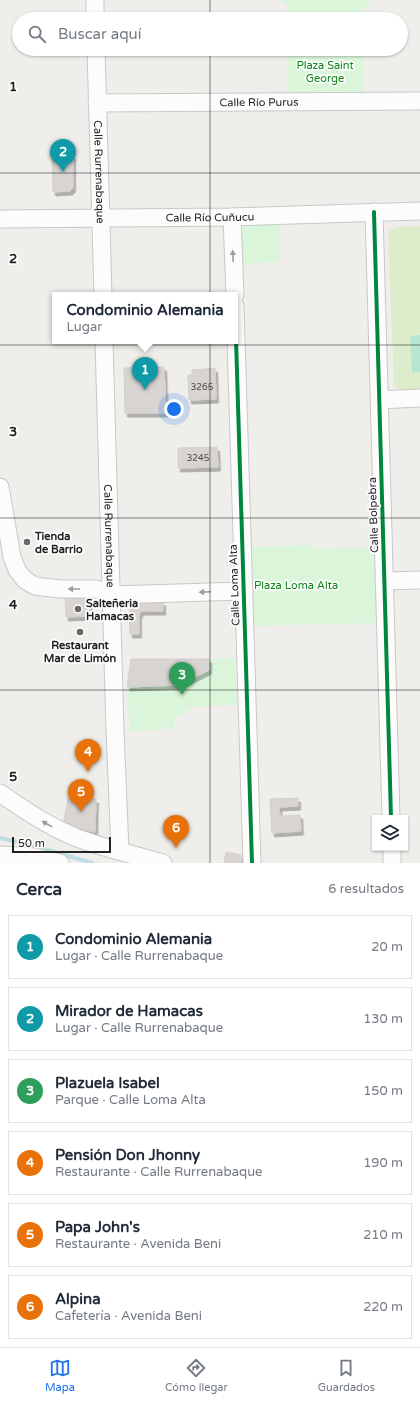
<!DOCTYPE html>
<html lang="es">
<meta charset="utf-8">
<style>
body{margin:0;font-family:"Varela Round",sans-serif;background:#f6f6f7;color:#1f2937}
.controls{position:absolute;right:12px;bottom:12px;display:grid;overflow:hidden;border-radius:0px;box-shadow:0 1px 3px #0004}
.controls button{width:36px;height:36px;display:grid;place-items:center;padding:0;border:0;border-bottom:1px solid #e0e1e3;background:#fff;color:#1f2937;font:20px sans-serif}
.scale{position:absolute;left:12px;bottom:10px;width:99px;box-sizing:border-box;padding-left:4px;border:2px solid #222;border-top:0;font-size:11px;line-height:14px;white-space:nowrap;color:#222;-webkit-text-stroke:3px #fff;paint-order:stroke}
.you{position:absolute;left:174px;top:409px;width:14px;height:14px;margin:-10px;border:3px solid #fff;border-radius:50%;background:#1a73e8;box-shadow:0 0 0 6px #1a73e833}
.badge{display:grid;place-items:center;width:26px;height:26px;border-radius:50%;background:#1a73e8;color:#fff;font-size:13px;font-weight:700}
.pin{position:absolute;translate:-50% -33px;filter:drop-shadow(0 1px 2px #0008)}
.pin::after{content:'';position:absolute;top:21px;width:14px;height:12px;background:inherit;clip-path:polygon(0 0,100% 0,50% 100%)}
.popup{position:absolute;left:52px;top:292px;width:186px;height:52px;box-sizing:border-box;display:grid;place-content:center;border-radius:0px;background:#fff;filter:drop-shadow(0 1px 3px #0005);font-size:13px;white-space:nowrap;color:#747a83}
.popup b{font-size:15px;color:#1f2937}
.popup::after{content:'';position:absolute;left:50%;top:100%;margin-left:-8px;border:8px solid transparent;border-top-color:#fff}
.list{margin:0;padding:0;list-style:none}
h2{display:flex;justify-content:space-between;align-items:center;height:52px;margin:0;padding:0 16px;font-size:17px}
h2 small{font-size:13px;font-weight:400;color:#747a83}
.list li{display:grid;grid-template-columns:26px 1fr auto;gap:12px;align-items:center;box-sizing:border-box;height:64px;margin:0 8px 8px;padding:0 8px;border:1px solid #e0e1e3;border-radius:0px}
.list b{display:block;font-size:15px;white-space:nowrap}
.list p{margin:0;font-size:13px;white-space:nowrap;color:#747a83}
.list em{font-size:13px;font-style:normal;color:#747a83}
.icon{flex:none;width:22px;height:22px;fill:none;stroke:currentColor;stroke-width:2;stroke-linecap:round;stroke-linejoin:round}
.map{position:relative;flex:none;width:420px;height:863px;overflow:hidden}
.search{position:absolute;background:#fff;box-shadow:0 1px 3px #0004;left:12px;right:12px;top:12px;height:44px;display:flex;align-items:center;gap:10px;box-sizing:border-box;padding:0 14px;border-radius:22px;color:#747a83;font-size:15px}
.sheet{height:484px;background:#fff}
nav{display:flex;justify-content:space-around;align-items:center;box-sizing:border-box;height:56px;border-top:1px solid #e0e1e3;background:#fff;font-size:11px;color:#747a83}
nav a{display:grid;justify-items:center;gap:2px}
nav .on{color:#1a73e8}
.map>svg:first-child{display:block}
.grass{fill:#ddeccb}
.park{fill:#daf5da}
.pitch{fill:#b7e6d2}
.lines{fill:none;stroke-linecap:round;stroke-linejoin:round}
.stream{stroke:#bfdbe3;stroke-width:4}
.building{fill:#d7d4d2;stroke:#d3d0cc;filter:url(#shadow)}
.minor-casing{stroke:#c9c8c7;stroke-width:19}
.minor{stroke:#fdfcfc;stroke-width:17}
.cycleway-casing{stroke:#fff;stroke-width:6}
.cycleway{stroke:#00873e;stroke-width:4}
.oneway{fill:#9a9a9a}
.grid{fill:none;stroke:#222;stroke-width:1;stroke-opacity:0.55}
.poi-dot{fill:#6a6968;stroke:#fff;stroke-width:1.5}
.labels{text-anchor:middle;stroke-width:3.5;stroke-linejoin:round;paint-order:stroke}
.number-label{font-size:9px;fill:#4f4e4e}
.park-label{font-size:11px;fill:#0c8416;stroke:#fff}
.street-label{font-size:11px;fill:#222;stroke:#fff}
.poi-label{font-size:11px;font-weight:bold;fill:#222;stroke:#fff;text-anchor:start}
.grid-label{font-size:13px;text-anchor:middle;font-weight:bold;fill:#222;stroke:#fff;stroke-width:3.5;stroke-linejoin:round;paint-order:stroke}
</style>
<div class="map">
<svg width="420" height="863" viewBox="0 0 420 863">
<defs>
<filter id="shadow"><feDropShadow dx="2.5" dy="4" stdDeviation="0" flood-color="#0004"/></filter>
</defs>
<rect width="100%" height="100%" fill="#f0eeeb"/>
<!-- grass -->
<path class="grass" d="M420 226V389H400L394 385 388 232C396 224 409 227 420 226Z"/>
<!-- park -->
<path class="park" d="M282 0H372L362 11V19H288V6Z
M287 49H363L364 94 287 93Z
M279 220 280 262 237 264 236 228 244 221Z
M310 545 313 548 377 547 379 623 248 626 246 547Z
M235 658 237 705 196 706 174 718 175 728 130 732 127 687 180 685 209 670V659Z"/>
<!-- pitch -->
<path class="pitch" d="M420 335V372L412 373 410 336Z"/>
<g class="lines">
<!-- stream -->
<path class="stream" d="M0 838 27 844 92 863"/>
</g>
<!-- building -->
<path class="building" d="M73 155V188L70 191 53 192 52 156Z
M164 367 166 413H125L124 368Z
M215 368 216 399 189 400 188 375H192V370Z
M217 447 218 467 178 468V448Z
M82 596 89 601 91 616 66 617 65 597Z
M135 602H163V611H141L139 615V634H130L129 612Z
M131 659H209V670L180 685 127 687Z
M298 798V806L279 807 280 816 300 815 301 831 272 833 270 799Z
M68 799H96L95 832 63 825Z
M226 852 241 855V863H224Z"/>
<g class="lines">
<defs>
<g id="minor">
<path d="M95 0V19"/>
<path id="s1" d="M96 49 103 295"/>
<path id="s2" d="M97 103 420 101"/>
<path d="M374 212 391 818"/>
<path d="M232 217 235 295"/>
<path id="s3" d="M0 219 232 217 420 211"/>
<path d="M235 306 252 863"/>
<path id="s4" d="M104 341 115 730 120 851"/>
<path d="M379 400 420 398"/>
<path d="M0 487 12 557 17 570 25 580 35 586 60 589H96L111 595 244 591"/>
<path d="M384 581 420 580"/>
<path d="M0 793C25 811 51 828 80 839 107 849 136 855 163 863"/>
<path d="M392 848V863"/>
<path d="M0 855 34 857 60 863"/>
</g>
</defs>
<!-- minor casing -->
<use href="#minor" class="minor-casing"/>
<!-- minor -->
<use href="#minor" class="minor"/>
<defs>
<path id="cycleway" d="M374 212 391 818
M235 306 252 863"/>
</defs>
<!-- cycleway casing -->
<use href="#cycleway" class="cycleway-casing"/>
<!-- cycleway -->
<use href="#cycleway" class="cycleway"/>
</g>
<!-- one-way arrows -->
<defs><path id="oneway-solid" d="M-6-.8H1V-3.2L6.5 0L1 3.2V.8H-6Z"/></defs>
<g class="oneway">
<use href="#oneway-solid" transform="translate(233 256) rotate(-92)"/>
<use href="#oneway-solid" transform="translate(74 589) rotate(180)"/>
<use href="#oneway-solid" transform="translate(205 592) rotate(178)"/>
<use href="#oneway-solid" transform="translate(47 824) rotate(-151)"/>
</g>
<!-- grid -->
<path class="grid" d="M210 0V19M210 49V863M0 173H420M0 345H420M0 518H420M0 690H420"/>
<!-- markers -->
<g class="poi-dot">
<circle cx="27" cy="542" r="4"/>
<circle cx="78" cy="609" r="4"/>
<circle cx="80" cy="632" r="4"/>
</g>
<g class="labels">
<!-- number labels -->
<g class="number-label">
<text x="202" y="390">3265</text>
<text x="198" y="461">3245</text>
</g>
<!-- park labels -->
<g class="park-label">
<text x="325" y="69">Plaza Saint<tspan x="325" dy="13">George</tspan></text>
<text x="296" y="589">Plaza Loma Alta</text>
</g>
<!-- street labels -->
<g class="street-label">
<text dy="4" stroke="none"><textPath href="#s2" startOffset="162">Calle Río Purus</textPath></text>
<text dy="4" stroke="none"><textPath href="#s1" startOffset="123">Calle Rurrenabaque</textPath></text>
<text dy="4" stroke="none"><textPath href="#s3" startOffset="210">Calle Río Cuñucu</textPath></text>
<text transform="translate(373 515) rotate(-92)" y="4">Calle Bolpebra</text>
<text dy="4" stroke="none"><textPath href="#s4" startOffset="195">Calle Rurrenabaque</textPath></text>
<text transform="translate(234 585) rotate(-92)" y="4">Calle Loma Alta</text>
</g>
<!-- poi labels -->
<g class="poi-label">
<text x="35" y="540">Tienda<tspan x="35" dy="13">de Barrio</tspan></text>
<text x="86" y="607">Salteñeria<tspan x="86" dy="13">Hamacas</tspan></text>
<text x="80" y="649" text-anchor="middle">Restaurant<tspan x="80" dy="13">Mar de Limón</tspan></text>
</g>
</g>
<g class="grid-label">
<text x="13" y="91">1</text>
<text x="13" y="263">2</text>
<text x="13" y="436">3</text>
<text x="13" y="609">4</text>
<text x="13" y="781">5</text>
</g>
</svg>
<div class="controls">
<button><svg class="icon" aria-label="layers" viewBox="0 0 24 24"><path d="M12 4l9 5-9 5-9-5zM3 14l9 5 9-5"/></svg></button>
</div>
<div class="scale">50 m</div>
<div class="you"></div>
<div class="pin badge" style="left:145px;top:390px;background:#0f9aa8">1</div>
<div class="popup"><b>Condominio Alemania</b>Lugar</div>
<div class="pin badge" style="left:63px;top:172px;background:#0f9aa8">2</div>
<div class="pin badge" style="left:182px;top:695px;background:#2e9e5b">3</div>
<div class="pin badge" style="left:88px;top:772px;background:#e8710a">4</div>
<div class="pin badge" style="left:81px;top:812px;background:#e8710a">5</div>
<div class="pin badge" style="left:176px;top:848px;background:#e8710a">6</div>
<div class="search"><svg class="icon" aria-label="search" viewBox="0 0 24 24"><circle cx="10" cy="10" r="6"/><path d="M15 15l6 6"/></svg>Buscar aquí</div>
</div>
<section class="sheet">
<h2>Cerca<small>6 resultados</small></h2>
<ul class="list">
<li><span class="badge" style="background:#0f9aa8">1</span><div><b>Condominio Alemania</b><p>Lugar · Calle Rurrenabaque</p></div><em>20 m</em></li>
<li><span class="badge" style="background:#0f9aa8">2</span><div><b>Mirador de Hamacas</b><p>Lugar · Calle Rurrenabaque</p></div><em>130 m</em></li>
<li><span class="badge" style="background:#2e9e5b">3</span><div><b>Plazuela Isabel</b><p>Parque · Calle Loma Alta</p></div><em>150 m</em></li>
<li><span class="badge" style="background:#e8710a">4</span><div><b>Pensión Don Jhonny</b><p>Restaurante · Calle Rurrenabaque</p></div><em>190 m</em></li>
<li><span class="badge" style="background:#e8710a">5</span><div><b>Papa John's</b><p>Restaurante · Avenida Beni</p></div><em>210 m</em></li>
<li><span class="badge" style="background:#e8710a">6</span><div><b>Alpina</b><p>Cafetería · Avenida Beni</p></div><em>220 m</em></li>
</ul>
</section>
<nav>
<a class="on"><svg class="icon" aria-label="map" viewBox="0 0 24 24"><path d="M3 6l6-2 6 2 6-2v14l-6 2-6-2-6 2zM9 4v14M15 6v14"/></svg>Mapa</a>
<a><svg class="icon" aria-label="directions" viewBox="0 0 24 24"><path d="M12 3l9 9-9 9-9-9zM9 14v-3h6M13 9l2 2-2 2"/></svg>Cómo llegar</a>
<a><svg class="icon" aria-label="saved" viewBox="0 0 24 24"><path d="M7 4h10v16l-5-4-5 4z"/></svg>Guardados</a>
</nav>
